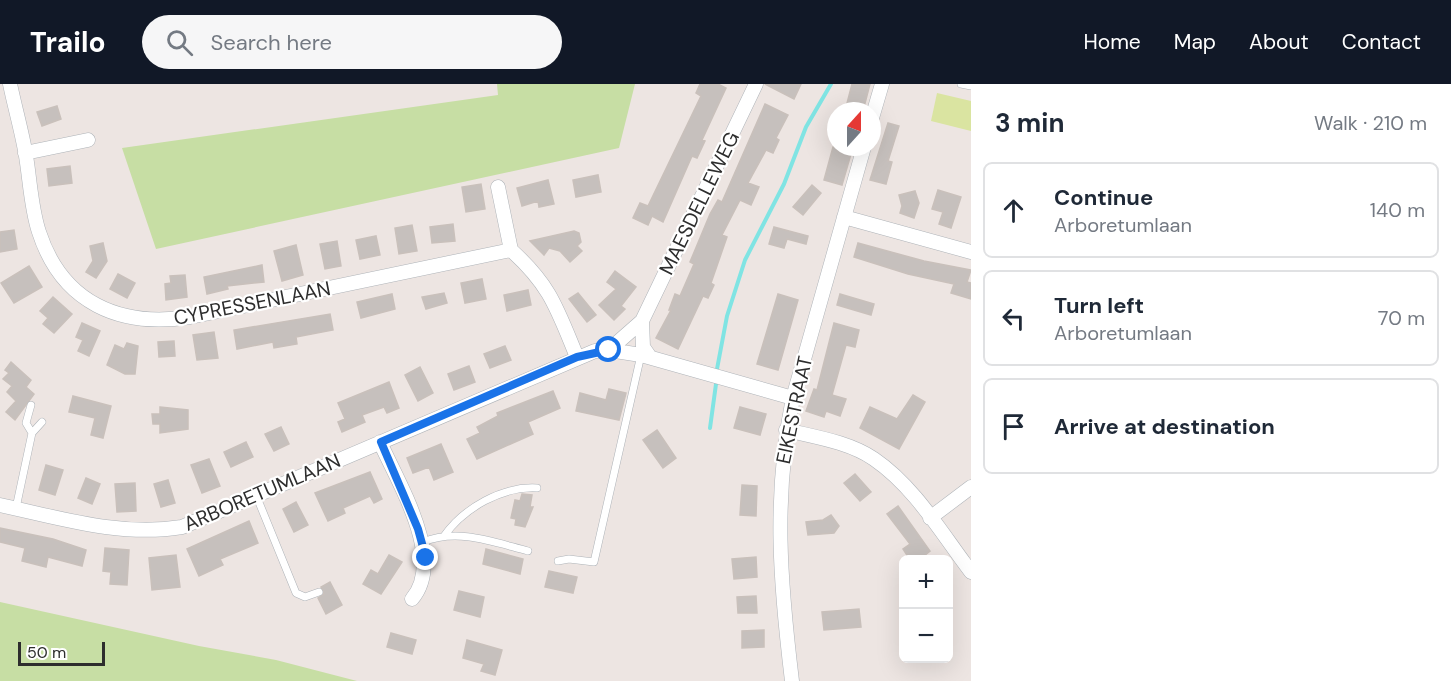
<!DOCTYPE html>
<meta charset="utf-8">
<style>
body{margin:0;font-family:"DM Sans",sans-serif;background:#f6f6f7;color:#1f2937}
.controls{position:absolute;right:18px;bottom:18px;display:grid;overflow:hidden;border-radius:9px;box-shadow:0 6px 24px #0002}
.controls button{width:54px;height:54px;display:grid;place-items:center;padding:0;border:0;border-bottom:2px solid #e0e1e3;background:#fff;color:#1f2937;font:30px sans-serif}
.compass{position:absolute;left:827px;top:18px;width:54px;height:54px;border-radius:50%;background:#fff;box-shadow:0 6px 24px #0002;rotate:21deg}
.scale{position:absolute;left:18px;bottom:15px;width:87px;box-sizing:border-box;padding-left:6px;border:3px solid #2d2d2d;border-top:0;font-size:16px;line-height:21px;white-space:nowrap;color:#2d2d2d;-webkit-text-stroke:4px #fff;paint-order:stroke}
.stop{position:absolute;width:18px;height:18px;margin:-14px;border:4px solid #1a73e8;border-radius:50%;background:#fff}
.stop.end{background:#1a73e8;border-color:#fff;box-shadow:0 2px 6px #0008}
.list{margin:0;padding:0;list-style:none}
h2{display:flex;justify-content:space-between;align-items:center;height:78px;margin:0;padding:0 24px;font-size:26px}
h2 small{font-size:20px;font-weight:400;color:#747a83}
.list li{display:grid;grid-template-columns:39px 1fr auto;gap:18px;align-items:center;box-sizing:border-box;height:96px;margin:0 12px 12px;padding:0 12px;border:2px solid #e0e1e3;border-radius:9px}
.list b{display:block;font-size:22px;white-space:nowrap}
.list p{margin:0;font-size:20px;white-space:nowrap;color:#747a83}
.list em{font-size:20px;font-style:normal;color:#747a83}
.icon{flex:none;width:33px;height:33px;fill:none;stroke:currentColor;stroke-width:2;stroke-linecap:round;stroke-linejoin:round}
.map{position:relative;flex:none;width:971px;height:597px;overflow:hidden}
header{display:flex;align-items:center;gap:36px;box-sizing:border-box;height:84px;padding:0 30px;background:#111827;color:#fff}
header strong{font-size:28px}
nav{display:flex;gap:33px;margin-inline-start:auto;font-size:21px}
.search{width:420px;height:54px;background:#f6f6f7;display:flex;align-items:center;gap:15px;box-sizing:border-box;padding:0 21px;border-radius:33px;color:#747a83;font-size:22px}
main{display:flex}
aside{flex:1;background:#fff}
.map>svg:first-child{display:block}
.green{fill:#c7dea4}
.pitch{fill:#dae4a1}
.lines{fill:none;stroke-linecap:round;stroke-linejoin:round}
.stream{stroke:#80e4e3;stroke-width:4}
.building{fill:#c6c0bd;stroke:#c9c0bb;stroke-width:1.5}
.lane-casing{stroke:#aeb3b8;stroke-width:8}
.street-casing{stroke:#aeb3b8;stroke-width:15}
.lane{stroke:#fff;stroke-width:7}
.street{stroke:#fff;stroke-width:14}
.route{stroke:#1a73e8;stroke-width:8}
.labels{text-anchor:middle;stroke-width:4.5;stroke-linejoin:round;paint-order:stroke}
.street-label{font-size:20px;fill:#2d2d2d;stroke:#fff}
</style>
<header>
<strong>Trailo</strong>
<div class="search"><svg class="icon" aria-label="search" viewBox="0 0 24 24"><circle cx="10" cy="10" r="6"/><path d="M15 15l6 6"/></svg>Search here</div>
<nav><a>Home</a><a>Map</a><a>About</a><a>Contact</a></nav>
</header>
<main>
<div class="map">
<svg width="971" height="597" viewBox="0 0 971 597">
<rect width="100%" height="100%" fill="#ede5e2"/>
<!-- green -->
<path class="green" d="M497 0H635L619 64 156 165 122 64 498 11Z
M0 518 199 562 276 576 357 597H0Z"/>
<!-- pitch -->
<path class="pitch" d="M937 9 971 17V47L931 37Z"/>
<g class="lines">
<!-- stream -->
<path class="stream" d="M717 285 727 232 745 176 784 100 806 43 831 0
M710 344 716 300"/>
</g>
<!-- building -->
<path class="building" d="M700 0H718L726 4 702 56 705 57 697 74 692 72 663 138 652 132 648 141 633 134 640 119 648 122 701 12 696 9Z
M765 0H801L794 15Z
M852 0H870L863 27H845Z
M765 20 788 31 776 54 779 56 773 69 766 66 748 99 759 103 751 121 740 116 722 151 727 153 711 199 714 201 708 214 703 212 678 265 656 254 671 226H669L675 210 680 212 694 180 690 178 710 130 718 116 722 118Z
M57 22 61 35 42 42 37 28Z
M888 39 899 42 888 77 892 78 886 100 870 96Z
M833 63H853L842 101 824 96Z
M70 82 72 99 49 102 47 85Z
M598 91 601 108 576 113 573 96Z
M548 96 554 120 539 123 538 117 522 122 517 104Z
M481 100 485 125 466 128 462 103Z
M812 101 821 109 803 131 793 123Z
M938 106 961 113 951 144 939 140 943 128 932 125Z
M915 107 919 119 914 134 900 129 902 122 899 111Z
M453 140 455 157 432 159 430 143Z
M412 141 417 167 399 170 395 144Z
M774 143 808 152 806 160 787 155 784 164 769 160Z
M14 146 17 165 0 168V148Z
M574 147 579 149 581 158 577 162 582 167 570 178 560 167 549 164 544 171 530 157Z
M376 152 380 171 360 175 356 156Z
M337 157 341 182 325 185 320 160Z
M103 159 107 177 96 194 86 188 93 177 90 162Z
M858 159 924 177 971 186 967 198 971 199V215L951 209 954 200 908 190 854 173Z
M296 161 303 191 282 197 274 167Z
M262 181 264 198 227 202 228 205 207 210 204 193Z
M29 182 42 203 14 219 1 199Z
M615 187 636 203 621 222 625 225 614 236 599 221 616 205 607 198Z
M118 190 135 199 127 214 110 205Z
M185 191 187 213 166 216 165 200 171 199 170 192Z
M482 195 486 215 465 219 461 199Z
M528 206 531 221 507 227 504 211Z
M444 209 447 219 426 225 422 213Z
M578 209 596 231 587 238 569 215Z
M392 210 395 225 361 234 357 218Z
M778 210 798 216 778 286 757 280Z
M840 210 874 220 871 231 837 221Z
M53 213 72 230 54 249 43 240 48 234 40 227Z
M330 230 333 246 296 253 297 260 274 264 273 258 237 265 234 246Z
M82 239 100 247 89 272 78 267 83 256 76 253Z
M834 239 859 246 855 263 846 261 832 311 846 315 840 332 826 327 824 333 806 327 814 305 817 306Z
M214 248 218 274 197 276 193 251Z
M174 257 175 272 159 273 158 258Z
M127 259 138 262 135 290H125L107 281 115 261 124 265Z
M505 262 511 276 490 284 484 270Z
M11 278 31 296 26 303 34 310 15 336 6 328 16 317 7 308 12 302 3 295 9 289 5 286Z
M469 282 475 298 454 306 448 290Z
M420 283 433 309 418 317 405 291Z
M389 298 399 324 387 329 384 323 362 331 365 338 342 348 338 338 345 335 338 319Z
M609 305 626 309 619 336 576 327 580 309 606 316Z
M553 307 560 324 528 338 533 350 477 375 467 355 480 349 477 343 498 332 497 329Z
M913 311 925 318 899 365 860 344 870 323 897 335Z
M73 312 111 322 103 354 91 351 95 334 69 328Z
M160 323 188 326V345L160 349V340H153L152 330H160Z
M740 323 766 330 760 351 734 344Z
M281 343 289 360 274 367 265 350Z
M657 346 676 374 663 384 643 356Z
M246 358 253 373 231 383 224 368Z
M441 360 453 388 434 396 429 383 413 389 407 374Z
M209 375 220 402 202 409 191 381Z
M46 381 63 386 55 411 39 406Z
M370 388 382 415 374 419 370 412 343 424 345 429 328 437 315 409Z
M855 390 871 408 860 417 844 399Z
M86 394 100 400 92 420 78 414Z
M168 396 175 419 161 423 154 400Z
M135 399 136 427 117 428 115 400Z
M742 401 757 402 756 432 740 431Z
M522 410 532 411 530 423H533L525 443 515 441 516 435 511 434 515 416 520 417Z
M296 418 308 441 294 448 283 425Z
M898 422 930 467 919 476H910L903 465 910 460 887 430Z
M831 431 839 442 834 449 808 451 806 438 823 436Z
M249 437 258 459 220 475 223 481 199 492 187 465Z
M0 444 53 455 86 466 82 482 48 473 46 483 22 477 25 464 0 458Z
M105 464 129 466 127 501 110 500 111 488 103 487Z
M486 465 523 475 520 490 483 480Z
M176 471 180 503 152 506 149 474Z
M389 471 402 478 381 510 363 500 371 486 378 490Z
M756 473 757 493 734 495 732 475Z
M549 487 577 493 573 509 545 503Z
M330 498 342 521 326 530 318 514 324 510 321 503Z
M459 507 484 513 480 533 454 526Z
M756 512 757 529H738L737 513Z
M859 525 861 543 824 546 822 528Z
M764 546V563L742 564V547Z
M391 549 416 556 412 570 387 563Z
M467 556 502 566 495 591 481 587 484 580 463 574Z"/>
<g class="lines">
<defs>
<path id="lane" d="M961 0 971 2
M31 321 26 339 32 349
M256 411 296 509 305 513 319 508
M16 424 32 349 42 338
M444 452C464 424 502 402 537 404
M423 458C458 444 493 458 528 467
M558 477 569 475 594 478 641 271"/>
<path id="street" d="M10 0C15 24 22 48 26 72 30 96 31 124 39 148 62 219 120 244 190 233L511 166C551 202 557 225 577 273
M872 34 882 0
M25 69 88 56
M498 103 511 166
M844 133 971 168
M642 237 643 263 650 273
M609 266 642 237 756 0
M786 346C815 353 849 358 874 375 915 403 942 450 971 488
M380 358C398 399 446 475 412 515
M0 421C60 434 120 453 182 443L595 267 609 266 641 271 793 314
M930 434 971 403
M792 597C780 498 773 413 793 314L864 63"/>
</defs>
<!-- lane casing -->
<use href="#lane" class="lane-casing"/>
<!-- street casing -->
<use href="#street" class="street-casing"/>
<!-- lane -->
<use href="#lane" class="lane"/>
<!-- street -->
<use href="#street" class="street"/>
</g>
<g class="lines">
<!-- route -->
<path class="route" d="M426 474 418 445 381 358 577 273 609 266"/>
</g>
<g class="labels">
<!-- street labels -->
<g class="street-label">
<text transform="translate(699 119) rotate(-64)" y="7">MAESDELLEWEG</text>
<text transform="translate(252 219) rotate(-11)" y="7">CYPRESSENLAAN</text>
<text transform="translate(794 326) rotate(-78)" y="7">EIKESTRAAT</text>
<text transform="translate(262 408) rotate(-23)" y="7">ARBORETUMLAAN</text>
</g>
</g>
</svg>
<div class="controls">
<button>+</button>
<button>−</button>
</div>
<svg class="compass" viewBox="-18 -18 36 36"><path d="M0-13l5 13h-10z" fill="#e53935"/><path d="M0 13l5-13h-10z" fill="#747a83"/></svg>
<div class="scale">50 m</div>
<div class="stop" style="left:609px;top:266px"></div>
<div class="stop end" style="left:426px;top:474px"></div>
</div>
<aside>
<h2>3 min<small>Walk · 210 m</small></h2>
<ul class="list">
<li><svg class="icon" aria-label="ahead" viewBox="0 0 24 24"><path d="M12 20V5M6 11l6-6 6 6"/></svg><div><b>Continue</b><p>Arboretumlaan</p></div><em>140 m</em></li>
<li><svg class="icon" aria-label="left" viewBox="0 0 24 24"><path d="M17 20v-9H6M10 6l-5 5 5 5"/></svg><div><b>Turn left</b><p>Arboretumlaan</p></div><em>70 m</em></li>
<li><svg class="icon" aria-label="arrive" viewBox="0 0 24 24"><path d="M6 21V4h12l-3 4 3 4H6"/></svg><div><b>Arrive at destination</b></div></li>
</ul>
</aside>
</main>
